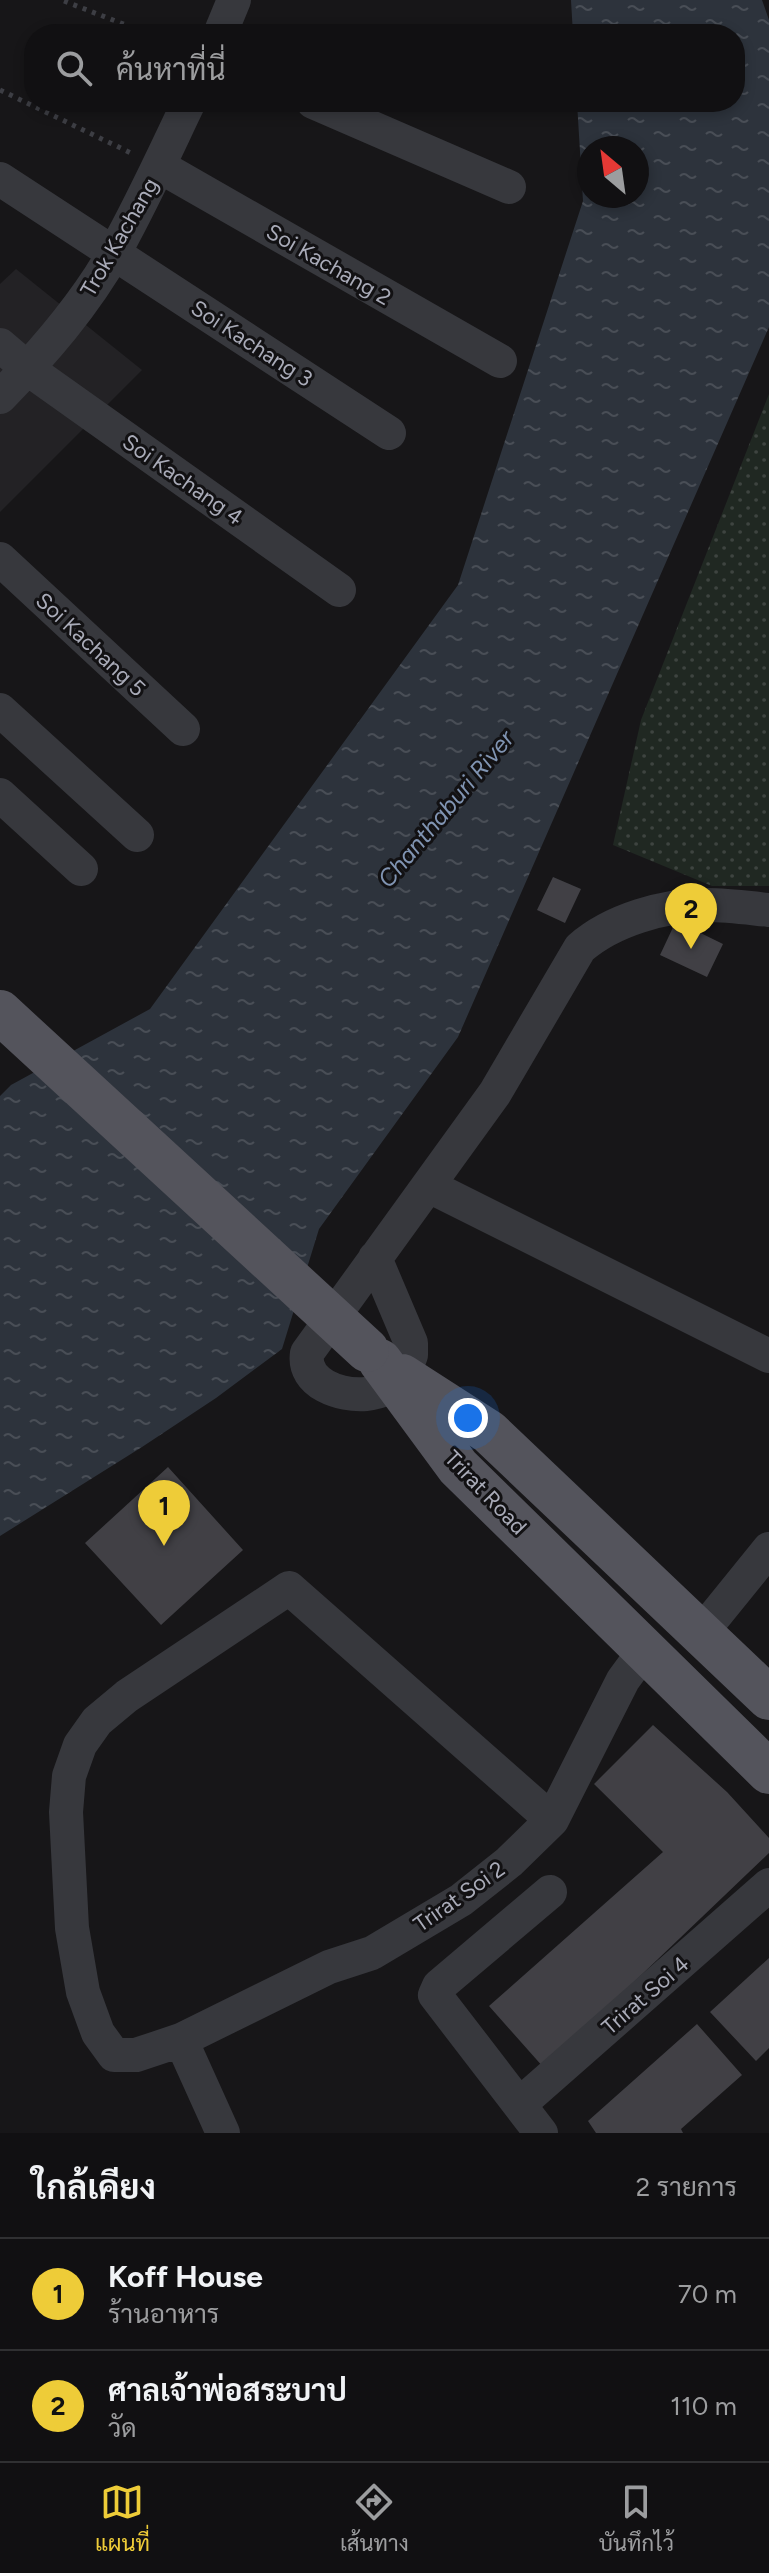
<!DOCTYPE html>
<html lang="th">
<meta charset="utf-8">
<style>
body{margin:0;font-family:Figtree,Sarabun,sans-serif;background:#1a191b;color:#f1f3f6}
.compass{position:absolute;left:577px;top:136px;width:72px;height:72px;border-radius:50%;background:#111012;box-shadow:0 4px 12px #0003;rotate:331deg}
.you{position:absolute;left:468px;top:1418px;width:28px;height:28px;margin:-20px;border:6px solid #fff;border-radius:50%;background:#1a73e8;box-shadow:0 0 0 12px #1a73e833}
.badge{display:grid;place-items:center;width:52px;height:52px;border-radius:50%;background:#eecc38;color:#111;font-size:26px;font-weight:700}
.pin{position:absolute;translate:-50% -66px;filter:drop-shadow(0 2px 4px #0008)}
.pin::after{content:'';position:absolute;top:42px;width:28px;height:24px;background:inherit;clip-path:polygon(0 0,100% 0,50% 100%)}
.list{margin:0;padding:0;list-style:none}
h2{display:flex;justify-content:space-between;align-items:center;height:104px;margin:0;padding:0 32px;font-size:34px}
h2 small{font-size:26px;font-weight:400;color:#9c9d9f}
.list li{display:grid;grid-template-columns:52px 1fr auto;gap:24px;align-items:center;box-sizing:border-box;height:112px;padding:0 32px;border-top:2px solid #303032}
.list b{display:block;font-size:30px;white-space:nowrap}
.list p{margin:0;font-size:26px;white-space:nowrap;color:#9c9d9f}
.list em{font-size:26px;font-style:normal;color:#9c9d9f}
.icon{flex:none;width:44px;height:44px;fill:none;stroke:currentColor;stroke-width:2;stroke-linecap:round;stroke-linejoin:round}
.map{position:relative;flex:none;width:769px;height:2133px;overflow:hidden}
.search{position:absolute;background:#111012;box-shadow:0 4px 12px #0003;left:24px;right:24px;top:24px;height:88px;display:flex;align-items:center;gap:20px;box-sizing:border-box;padding:0 28px;border-radius:32px;color:#9c9d9f;font-size:30px}
.sheet{height:328px;background:#111012}
nav{display:flex;justify-content:space-around;align-items:center;box-sizing:border-box;height:112px;border-top:2px solid #303032;background:#111012;font-size:22px;color:#9c9d9f}
nav a{display:grid;justify-items:center;gap:4px}
nav .on{color:#eecc38}
.map>svg:first-child{display:block}
.built{fill:#232225}
.grass{fill:url(#grass-dots)}
.water{fill:url(#water-ripples);fill-rule:evenodd}
.building{fill:#414045}
.lines{fill:none;stroke-linecap:round;stroke-linejoin:round}
.path{stroke:#3d3e44;stroke-width:5;stroke-dasharray:4 6;stroke-linecap:butt}
.minor{stroke:#37383d;stroke-width:34}
.major{stroke:#54545c;stroke-width:44}
.major-bridge{stroke:#54545c;stroke-width:44}
.labels{text-anchor:middle;stroke-width:6;stroke-linejoin:round;paint-order:stroke}
.street-label{font-size:22px;fill:#a9abb8;stroke:#121113}
.water-label{font-size:24px;font-style:italic;fill:#8094b2;stroke:#121113}
</style>
<div class="map">
<svg width="769" height="2133" viewBox="0 0 769 2133">
<defs>
<pattern id="grass-dots" width="8" height="8" patternUnits="userSpaceOnUse" patternTransform="scale(2)"><rect width="8" height="8" fill="#202822"/><path d="M2 2h.1M6 6h.1" fill="none" stroke="#3e4440" stroke-width="1.8" stroke-linecap="round"/></pattern>
<pattern id="water-ripples" width="26" height="14" patternUnits="userSpaceOnUse" patternTransform="scale(2)"><rect width="26" height="14" fill="#2d333c"/><path d="M2 4q2-2 4 0t4 0M15 11q2-2 4 0t4 0" fill="none" stroke="#494e56"/></pattern>
</defs>
<rect width="100%" height="100%" fill="#171618"/>
<!-- built -->
<path class="built" d="M16 269 142 370 0 512V284Z"/>
<!-- grass -->
<path class="grass" d="M769 394V886H712L613 845 641 720Z"/>
<!-- water -->
<path class="water" d="M571 0H762L769 20V327L458 1037 319 1229 282 1349 216 1398 142 1447 0 1536V1096L11 1085 150 1009 458 585 583 201 577 102H735V34H573ZM589 148H637V196H589Z"/>
<!-- building -->
<path class="building" d="M553 877 581 889 565 923 537 910Z
M676 921 723 944 707 977 660 955Z
M168 1467 243 1550 161 1625 85 1543Z
M653 1725 727 1792 769 1838V1853L544 2068 489 2006 663 1852 594 1784Z
M769 1958V2048L756 2061 710 2012Z
M697 2024 742 2075 681 2129 683 2133H596L588 2121Z"/>
<g class="lines">
<!-- path -->
<path class="path" d="M64 1 149 34
M0 90 133 154"/>
<!-- minor -->
<path class="minor" d="M220 34 234 0
M313 102 509 187
M159 166 500 361
M0 179 389 433
M0 345 28 369 339 590
M0 397C43 353 85 305 115 251 142 203 165 152 189 102
M0 559 183 729
M0 710 137 835
M0 795 81 869
M429 1186 769 1356
M375 1258 411 1343V1355L403 1377
M397 1385C387 1389 377 1393 366 1394 341 1396 302 1384 307 1353L495 1093 580 948C612 920 664 905 707 905 728 905 749 908 769 910
M701 1633 769 1549
M552 1820 289 1588 127 1696 97 1721 80 1745 69 1776 66 1812 72 1928 83 1992 98 2033 114 2055H136L181 2040 329 1967 372 1953 461 1900 509 1862 552 1820 623 1680 645 1650
M181 2040 223 2133
M520 2104 769 1885
M541 2133 435 1995 439 1986 550 1892"/>
<!-- major -->
<path class="major" d="M380 1361 458 1467 769 1772
M402 1376 489 1432 769 1698"/>
<!-- major-bridge -->
<path class="major-bridge" d="M0 1012 367 1350"/>
</g>
<g class="labels">
<!-- street labels -->
<g class="street-label">
<text transform="translate(119 237) rotate(-60)" y="8">Trok Kachang</text>
<text transform="translate(329 264) rotate(30)" y="8">Soi Kachang 2</text>
<text transform="translate(252 343) rotate(33)" y="8">Soi Kachang 3</text>
<text transform="translate(183 479) rotate(35)" y="8">Soi Kachang 4</text>
<text transform="translate(91 644) rotate(43)" y="8">Soi Kachang 5</text>
<text transform="translate(486 1492) rotate(46)" y="8">Trirat Road</text>
<text transform="translate(459 1896) rotate(-35)" y="8">Trirat Soi 2</text>
<text transform="translate(645 1995) rotate(-41)" y="8">Trirat Soi 4</text>
</g>
<!-- water labels -->
<g class="water-label">
<text transform="translate(446 809) rotate(-50)" y="8">Chanthaburi River</text>
</g>
</g>
</svg>
<svg class="compass" viewBox="-18 -18 36 36"><path d="M0-13l5 13h-10z" fill="#e53935"/><path d="M0 13l5-13h-10z" fill="#9c9d9f"/></svg>
<div class="you"></div>
<div class="pin badge" style="left:164px;top:1546px">1</div>
<div class="pin badge" style="left:691px;top:949px">2</div>
<div class="search"><svg class="icon" aria-label="search" viewBox="0 0 24 24"><circle cx="10" cy="10" r="6"/><path d="M15 15l6 6"/></svg>ค้นหาที่นี่</div>
</div>
<section class="sheet">
<h2>ใกล้เคียง<small>2 รายการ</small></h2>
<ul class="list">
<li><span class="badge">1</span><div><b>Koff House</b><p>ร้านอาหาร</p></div><em>70 m</em></li>
<li><span class="badge">2</span><div><b>ศาลเจ้าพ่อสระบาป</b><p>วัด</p></div><em>110 m</em></li>
</ul>
</section>
<nav>
<a class="on"><svg class="icon" aria-label="map" viewBox="0 0 24 24"><path d="M3 6l6-2 6 2 6-2v14l-6 2-6-2-6 2zM9 4v14M15 6v14"/></svg>แผนที่</a>
<a><svg class="icon" aria-label="directions" viewBox="0 0 24 24"><path d="M12 3l9 9-9 9-9-9zM9 14v-3h6M13 9l2 2-2 2"/></svg>เส้นทาง</a>
<a><svg class="icon" aria-label="saved" viewBox="0 0 24 24"><path d="M7 4h10v16l-5-4-5 4z"/></svg>บันทึกไว้</a>
</nav>
